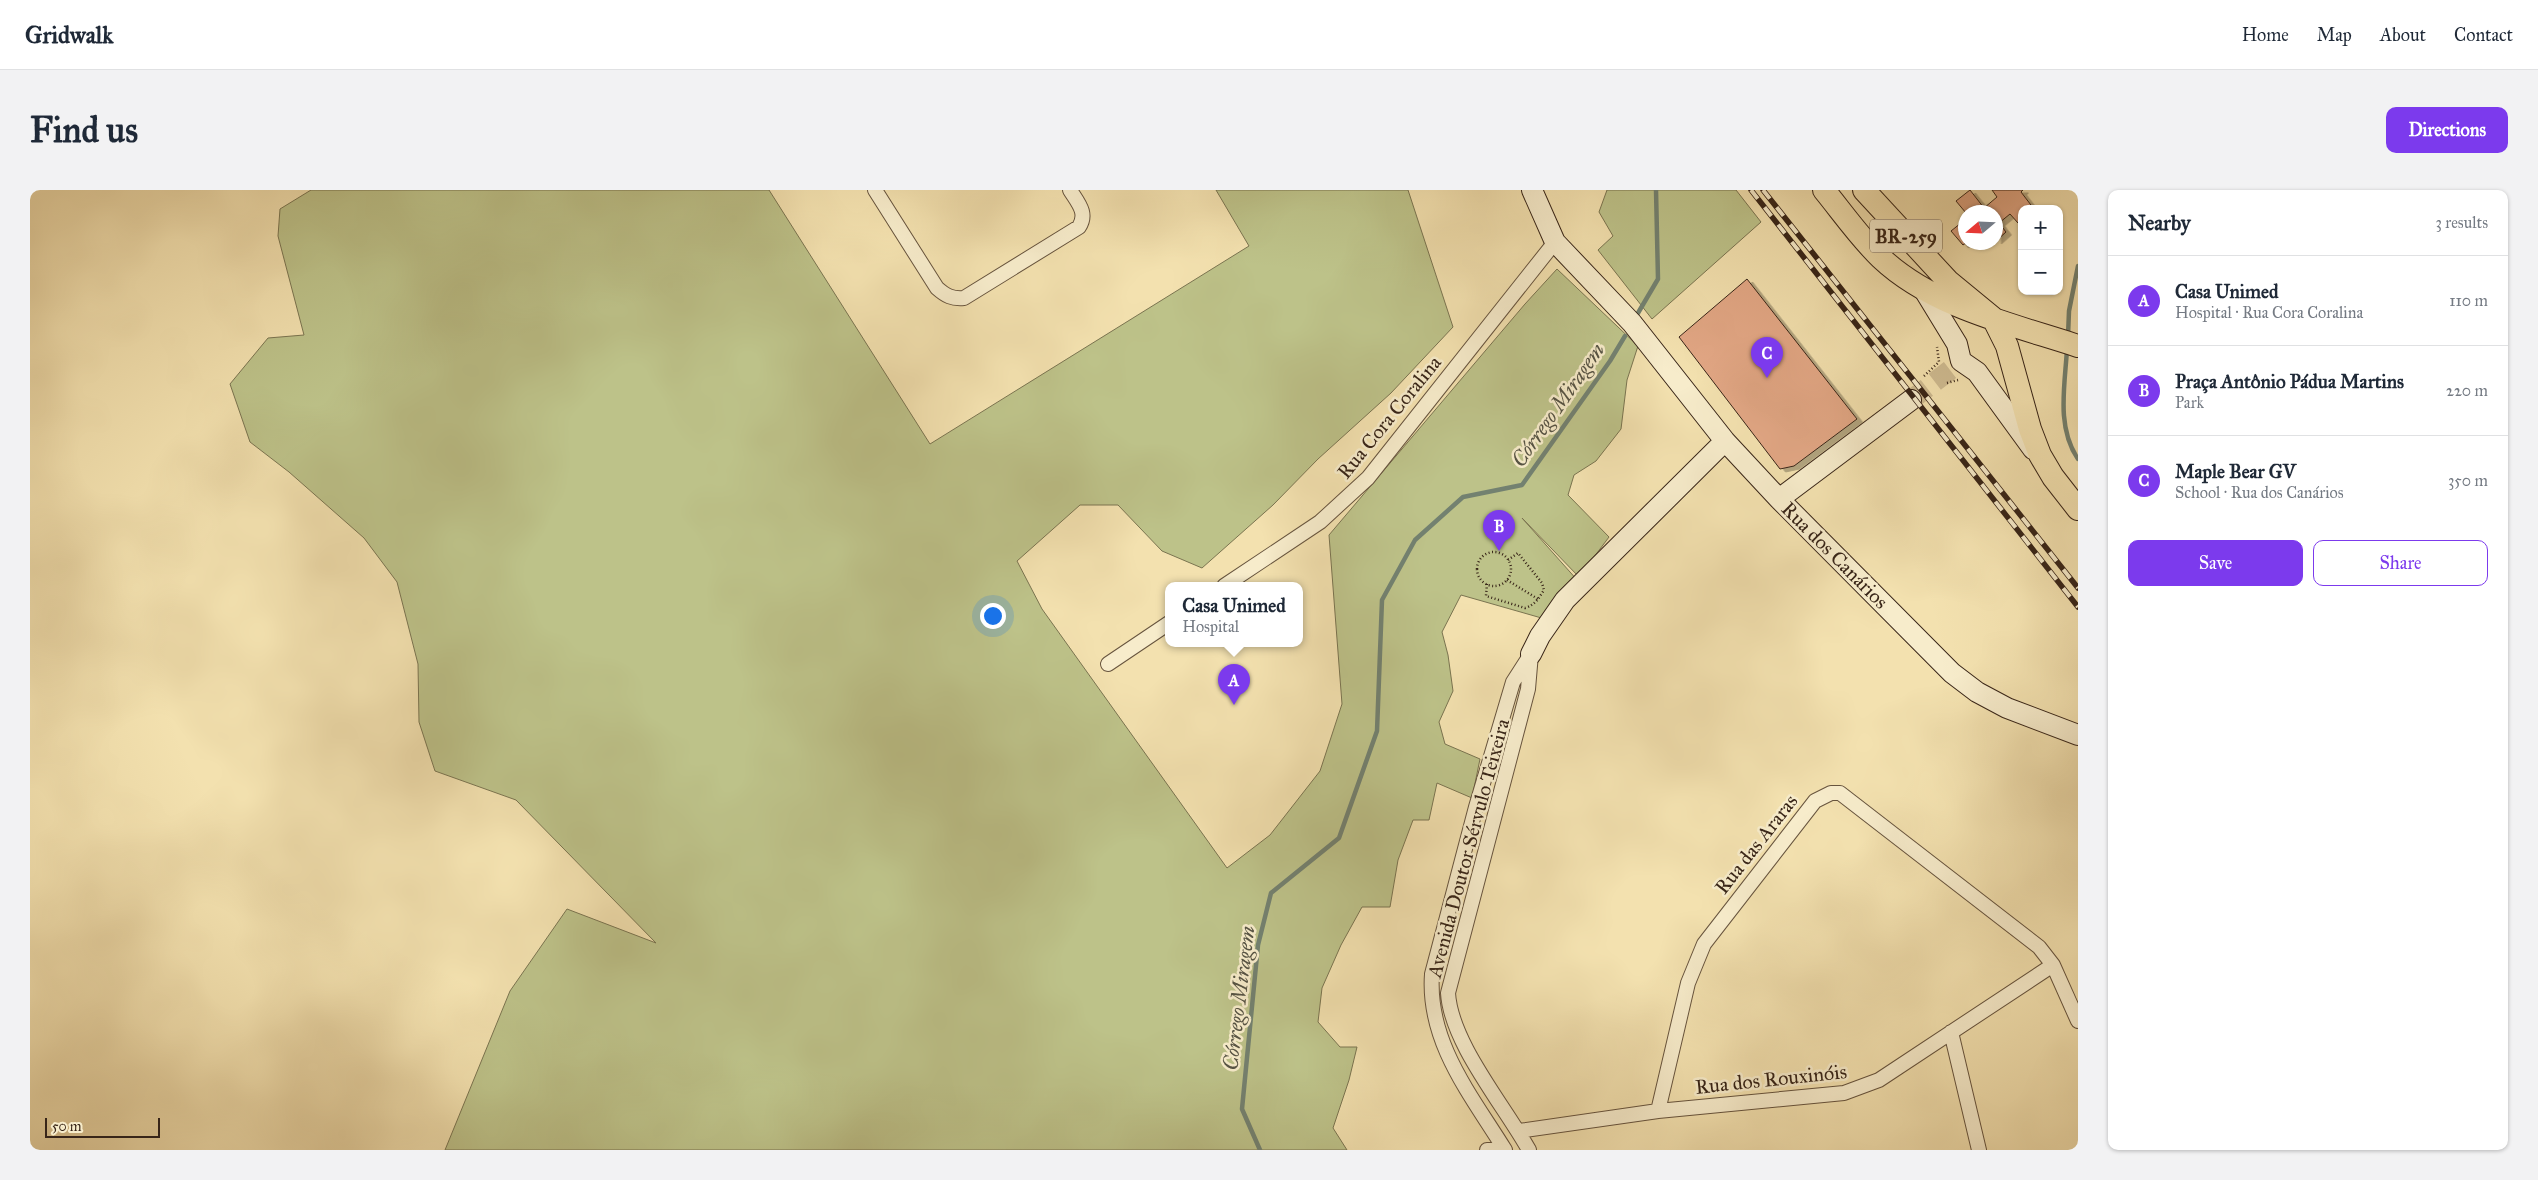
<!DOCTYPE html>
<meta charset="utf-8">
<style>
body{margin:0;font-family:"IM FELL Great Primer",serif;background:#f2f2f3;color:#1f2937}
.controls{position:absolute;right:15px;top:15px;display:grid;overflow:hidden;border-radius:10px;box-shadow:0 1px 4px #0004}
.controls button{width:45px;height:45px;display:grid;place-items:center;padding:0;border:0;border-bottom:1px solid #e0e1e3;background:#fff;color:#1f2937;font:25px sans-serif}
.compass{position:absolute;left:1928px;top:15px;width:45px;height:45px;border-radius:50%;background:#fff;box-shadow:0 1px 4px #0004;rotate:251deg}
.scale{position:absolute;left:15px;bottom:12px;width:115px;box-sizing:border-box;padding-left:5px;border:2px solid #382518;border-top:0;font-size:14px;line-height:18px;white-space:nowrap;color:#382518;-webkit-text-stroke:4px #f7eccb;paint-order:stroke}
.you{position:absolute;left:962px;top:425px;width:18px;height:18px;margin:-12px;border:4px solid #fff;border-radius:50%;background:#1a73e8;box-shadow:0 0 0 8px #1a73e833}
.badge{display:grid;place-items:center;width:32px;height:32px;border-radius:50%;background:#7c3aed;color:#fff;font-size:16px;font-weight:700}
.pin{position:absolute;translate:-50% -41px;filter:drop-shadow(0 1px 2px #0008)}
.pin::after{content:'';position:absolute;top:26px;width:18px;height:15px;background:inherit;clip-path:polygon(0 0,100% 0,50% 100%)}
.popup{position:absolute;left:1135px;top:392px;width:138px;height:65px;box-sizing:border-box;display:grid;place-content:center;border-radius:10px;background:#fff;filter:drop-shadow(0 1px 4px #0005);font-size:16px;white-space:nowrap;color:#747a83}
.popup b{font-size:19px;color:#1f2937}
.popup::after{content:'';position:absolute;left:50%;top:100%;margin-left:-10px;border:10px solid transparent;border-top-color:#fff}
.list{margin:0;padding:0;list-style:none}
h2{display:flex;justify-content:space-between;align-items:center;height:65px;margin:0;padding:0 20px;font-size:21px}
h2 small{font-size:16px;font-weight:400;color:#747a83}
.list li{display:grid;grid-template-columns:32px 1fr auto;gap:15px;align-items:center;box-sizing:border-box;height:90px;padding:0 20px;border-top:1px solid #e0e1e3}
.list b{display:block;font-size:19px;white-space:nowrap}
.list p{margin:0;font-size:16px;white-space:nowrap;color:#747a83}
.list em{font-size:16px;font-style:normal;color:#747a83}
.actions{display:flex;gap:10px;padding:15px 20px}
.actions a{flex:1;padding:11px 0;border:1px solid #7c3aed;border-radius:10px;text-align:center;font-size:18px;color:#7c3aed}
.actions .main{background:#7c3aed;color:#fff}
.map{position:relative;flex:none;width:2048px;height:960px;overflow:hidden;border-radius:10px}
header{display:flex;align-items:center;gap:30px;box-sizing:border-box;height:70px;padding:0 25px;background:#fff;border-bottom:1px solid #e0e1e3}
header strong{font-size:24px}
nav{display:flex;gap:28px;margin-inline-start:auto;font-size:18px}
.intro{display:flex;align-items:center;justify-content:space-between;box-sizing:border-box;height:120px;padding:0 30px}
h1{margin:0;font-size:35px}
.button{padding:12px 22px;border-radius:10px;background:#7c3aed;color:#fff;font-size:18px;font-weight:700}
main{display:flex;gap:30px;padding:0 30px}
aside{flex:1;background:#fff;border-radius:10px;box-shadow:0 1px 4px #0004}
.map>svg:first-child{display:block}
.green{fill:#bdc289;stroke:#7a7450}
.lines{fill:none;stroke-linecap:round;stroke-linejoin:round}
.stream{stroke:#738170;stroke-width:4.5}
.building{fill:#e2a785;stroke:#382518;filter:url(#shadow)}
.secondary-tunnel{stroke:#cebb91;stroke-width:20;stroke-dasharray:20 10;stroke-linecap:butt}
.street-casing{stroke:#67543e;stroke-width:16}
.secondary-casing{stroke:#382518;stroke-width:22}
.primary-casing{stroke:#382518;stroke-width:24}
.path{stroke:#382518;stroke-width:2.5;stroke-dasharray:1 2.5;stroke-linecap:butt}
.street{stroke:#f7eccb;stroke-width:14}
.secondary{stroke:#f7eccb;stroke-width:20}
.primary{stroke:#f3e1af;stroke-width:22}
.rail-casing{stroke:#382518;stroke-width:5.5}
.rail{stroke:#f7eccb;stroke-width:4;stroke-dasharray:11;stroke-linecap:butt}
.labels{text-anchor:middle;stroke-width:5;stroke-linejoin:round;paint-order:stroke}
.shield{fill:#f7eccb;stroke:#71614e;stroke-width:1}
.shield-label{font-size:19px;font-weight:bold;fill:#382518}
.street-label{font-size:20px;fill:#382518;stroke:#f7eccb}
.water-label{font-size:21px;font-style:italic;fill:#565344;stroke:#f7eccb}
</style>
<header>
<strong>Gridwalk</strong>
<nav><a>Home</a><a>Map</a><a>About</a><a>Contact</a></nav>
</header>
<div class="intro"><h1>Find us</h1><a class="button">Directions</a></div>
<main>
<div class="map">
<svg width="2048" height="960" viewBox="0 0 2048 960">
<defs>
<filter id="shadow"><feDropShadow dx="5.5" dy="3" stdDeviation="0" flood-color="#0004"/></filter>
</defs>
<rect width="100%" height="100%" fill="#f3e1af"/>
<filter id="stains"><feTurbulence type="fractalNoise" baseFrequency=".004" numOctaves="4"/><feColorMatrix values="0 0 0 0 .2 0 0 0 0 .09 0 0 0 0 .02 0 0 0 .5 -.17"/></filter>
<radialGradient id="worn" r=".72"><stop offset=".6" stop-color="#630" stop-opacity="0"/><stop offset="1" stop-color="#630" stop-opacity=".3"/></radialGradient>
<!-- green -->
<path class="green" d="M281 0H739L900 254 1219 56 1186 0H1378L1423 137 1361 203 1288 269 1243 315 1172 378 1132 361 1088 315H1050L987 371 1012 419 1197 678 1240 645 1290 581 1312 514 1299 345 1495 114 1527 79 1608 156 1597 190 1591 239 1566 271 1544 285 1538 305 1579 347 1549 387 1492 328 1548 391 1515 429 1431 405 1412 442 1418 465 1423 501 1409 532 1415 554 1450 569 1442 608 1407 593 1399 630H1383L1368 670 1360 717H1332L1311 755 1292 798 1288 832 1310 857H1327L1319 890 1303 938 1317 960H415L480 801 537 719 626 753 486 610 405 581 389 532 388 474 367 392 334 348 259 282 220 252 200 194 238 148 274 145 248 46 250 19Z
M1577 0H1706L1731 32 1622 129 1568 60 1583 46 1569 22Z"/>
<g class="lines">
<!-- stream -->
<path class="stream" d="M1608 123 1628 89 1626 0
M2038 146 2039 121 2048 76
M2037 159C2035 195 2026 237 2048 269
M1230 960 1212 919 1228 755 1241 703 1309 648 1347 541 1352 410 1385 350 1433 307 1492 295 1580 171 1595 146"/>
</g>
<!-- building -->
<path class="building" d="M1940 0 1954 18 1967 7 1962 0H1993L1991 2 2004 19H1992V31L1988 33 1980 24 1969 33 1976 42 1966 51V22L1936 23 1926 11Z
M1936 29 1937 52 1933 55 1921 41Z
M1717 89 1827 229 1764 276 1750 279 1649 147Z"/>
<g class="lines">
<!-- secondary-tunnel -->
<path class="secondary-tunnel" d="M1881 210 1920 180"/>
<defs>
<path id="street" d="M845 0 907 98C916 106 922 109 934 108L1049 37C1058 23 1048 13 1040 0
M1194 396 1290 332 1338 288 1525 52
M1078 474 1139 433
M1921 842 1949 960
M1628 921 1658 793 1674 754 1785 611 1801 603H1810L2009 757 2023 775 2048 831
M1489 941 1628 921 1814 903 1849 890 2023 775
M1457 960H1468
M1475 960C1441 905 1397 852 1402 784L1446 617 1483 492 1501 464
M1499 960C1474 915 1421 853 1418 803L1498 499 1501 464"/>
<path id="secondary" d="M1502 0 1525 52 1602 133 1695 251 1749 309 1922 483 1947 502 1977 518 2048 545
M1894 100 1927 154 1931 171 1947 182 2003 259
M1749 309 1881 210
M1501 464 1510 446 1535 410 1695 251"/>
<path id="primary" d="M1794 0C1812 22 1830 48 1851 68 1903 117 1981 134 2048 156
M1834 0 1918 91 1963 128 1977 156 2000 239 2010 265 2023 287 2048 319"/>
</defs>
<!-- street casing -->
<use href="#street" class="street-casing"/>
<!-- secondary casing -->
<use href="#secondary" class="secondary-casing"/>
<!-- primary casing -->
<use href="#primary" class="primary-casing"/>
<!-- path -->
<path class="path" d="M1894 186 1909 172 1907 157
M1917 193 1928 190
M1447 379a17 17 0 1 1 34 0a17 17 0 1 1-34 0Z
M1477 390 1508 409
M1457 394 1456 406 1495 418C1505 415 1509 408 1514 400L1512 393 1488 363 1478 370"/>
<!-- street -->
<use href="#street" class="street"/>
<!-- secondary -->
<use href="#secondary" class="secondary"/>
<!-- primary -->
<use href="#primary" class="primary"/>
<defs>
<path id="rail" d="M1721 0 2048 417
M1733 0 2048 398"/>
</defs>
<!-- rail casing -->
<use href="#rail" class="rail-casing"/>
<!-- rail -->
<use href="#rail" class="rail"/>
</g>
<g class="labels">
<!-- shield labels -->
<rect class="shield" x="1840" y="29.5" width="72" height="33" rx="4"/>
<g class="shield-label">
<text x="1876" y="53">BR-259</text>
</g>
<!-- street labels -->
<g class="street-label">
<text transform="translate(1359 227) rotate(-51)" y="7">Rua Cora Coralina</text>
<text transform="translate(1805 365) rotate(45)" y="7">Rua dos Canários</text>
<text transform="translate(1726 654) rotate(-52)" y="7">Rua das Araras</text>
<text transform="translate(1438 658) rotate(-75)" y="7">Avenida Doutor Sérvulo Teixeira</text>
<text transform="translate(1741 889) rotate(-6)" y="7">Rua dos Rouxinóis</text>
</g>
<!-- water labels -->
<g class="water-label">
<text transform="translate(1528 215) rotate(-55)" y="7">Córrego Miragem</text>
<text transform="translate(1209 808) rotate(-83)" y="7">Córrego Miragem</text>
</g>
</g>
<rect width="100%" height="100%" filter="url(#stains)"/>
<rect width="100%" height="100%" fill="url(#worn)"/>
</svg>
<div class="controls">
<button>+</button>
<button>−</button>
</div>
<svg class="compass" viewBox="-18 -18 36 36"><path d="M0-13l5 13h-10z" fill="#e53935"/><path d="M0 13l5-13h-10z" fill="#747a83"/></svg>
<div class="scale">50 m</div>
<div class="you"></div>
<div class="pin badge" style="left:1204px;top:515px">A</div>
<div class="popup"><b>Casa Unimed</b>Hospital</div>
<div class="pin badge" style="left:1469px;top:361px">B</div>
<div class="pin badge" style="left:1737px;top:188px">C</div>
</div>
<aside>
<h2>Nearby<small>3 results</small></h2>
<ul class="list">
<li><span class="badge">A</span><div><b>Casa Unimed</b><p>Hospital · Rua Cora Coralina</p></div><em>110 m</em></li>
<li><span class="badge">B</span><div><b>Praça Antônio Pádua Martins</b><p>Park</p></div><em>220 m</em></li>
<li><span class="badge">C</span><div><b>Maple Bear GV</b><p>School · Rua dos Canários</p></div><em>350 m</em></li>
</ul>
<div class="actions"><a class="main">Save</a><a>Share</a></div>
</aside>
</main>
